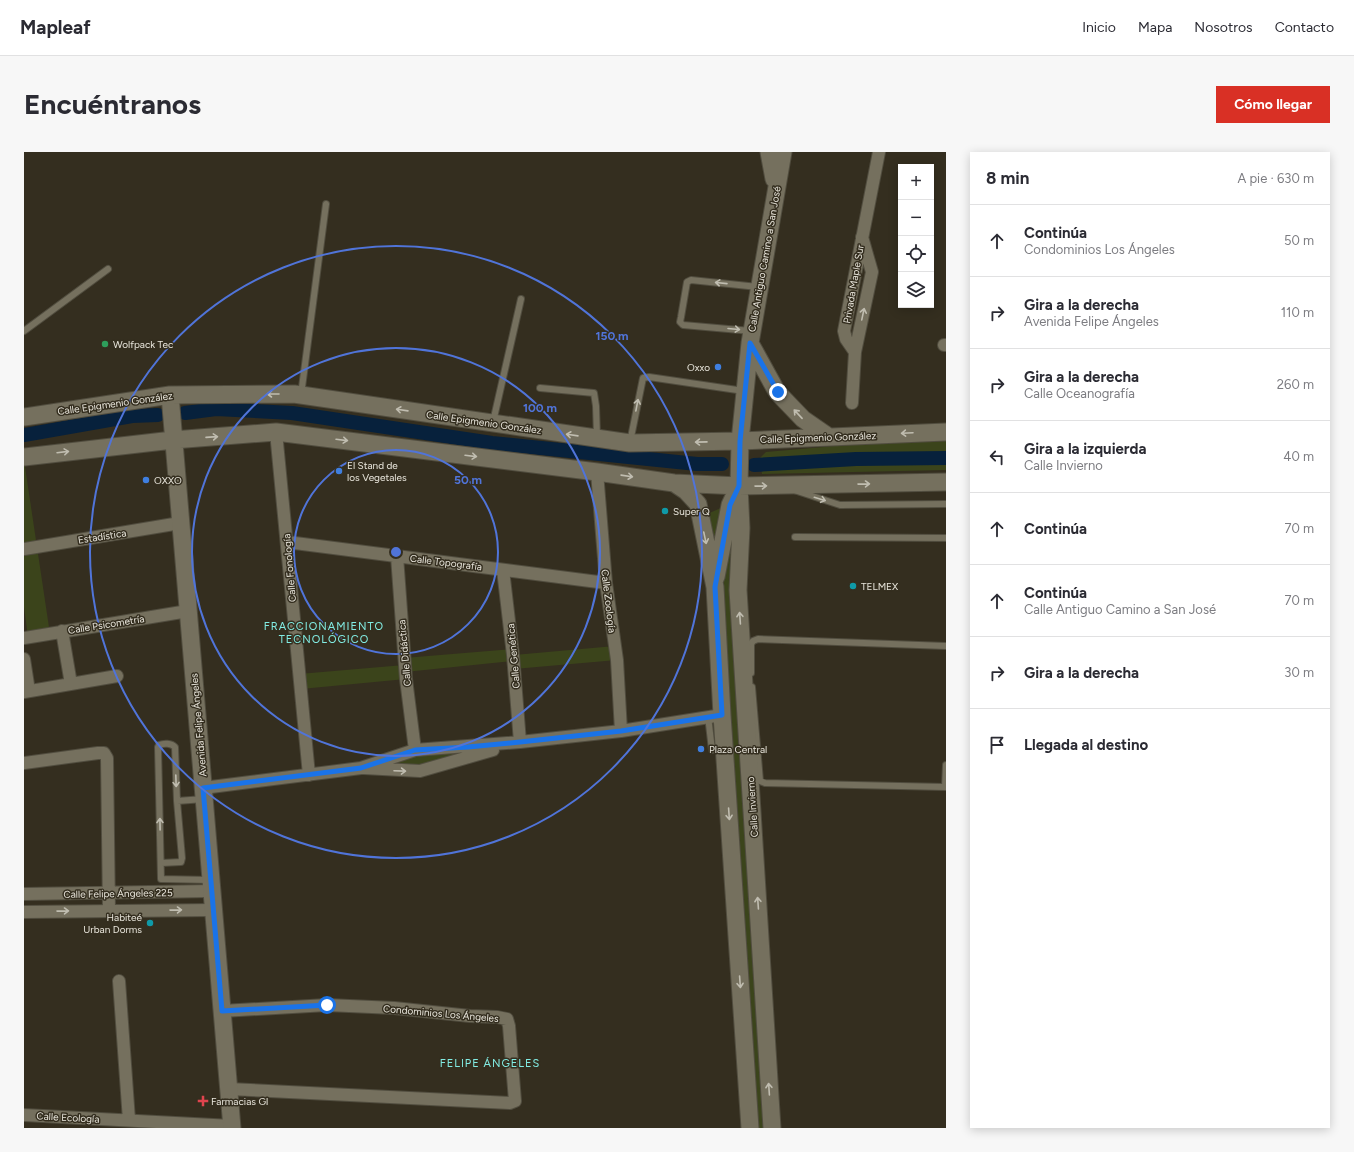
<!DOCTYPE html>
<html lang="es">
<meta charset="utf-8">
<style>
body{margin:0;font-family:Figtree,sans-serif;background:#f7f7f7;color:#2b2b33}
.controls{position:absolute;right:12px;top:12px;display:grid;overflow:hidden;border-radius:0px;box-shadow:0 2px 10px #0003}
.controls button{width:36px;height:36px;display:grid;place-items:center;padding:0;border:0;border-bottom:1px solid #e1e1e2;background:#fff;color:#2b2b33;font:20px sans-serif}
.stop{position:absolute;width:12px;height:12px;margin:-9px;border:3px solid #1a73e8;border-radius:50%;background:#fff}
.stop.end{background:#1a73e8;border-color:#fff;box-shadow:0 1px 4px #0008}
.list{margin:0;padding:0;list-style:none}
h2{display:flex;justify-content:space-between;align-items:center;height:52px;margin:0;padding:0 16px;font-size:17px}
h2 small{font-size:13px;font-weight:400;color:#7c7c81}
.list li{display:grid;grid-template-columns:26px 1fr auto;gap:12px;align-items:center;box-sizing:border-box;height:72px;padding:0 16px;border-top:1px solid #e1e1e2}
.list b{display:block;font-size:15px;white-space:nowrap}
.list p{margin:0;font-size:13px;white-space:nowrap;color:#7c7c81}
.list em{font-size:13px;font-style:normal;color:#7c7c81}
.icon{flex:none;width:22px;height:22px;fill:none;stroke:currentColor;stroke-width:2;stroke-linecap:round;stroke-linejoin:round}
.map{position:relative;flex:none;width:922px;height:976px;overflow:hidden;border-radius:0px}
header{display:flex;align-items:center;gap:24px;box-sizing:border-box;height:56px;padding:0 20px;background:#fff;border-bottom:1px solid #e1e1e2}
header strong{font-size:19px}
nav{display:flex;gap:22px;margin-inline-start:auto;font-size:14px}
.intro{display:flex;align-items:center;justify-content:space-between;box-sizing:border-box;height:96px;padding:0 24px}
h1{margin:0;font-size:28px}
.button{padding:10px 18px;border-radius:0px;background:#d93025;color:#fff;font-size:14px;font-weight:700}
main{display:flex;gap:24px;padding:0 24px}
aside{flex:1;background:#fff;border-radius:0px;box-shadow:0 2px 10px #0003}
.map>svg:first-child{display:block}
.green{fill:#3b441b}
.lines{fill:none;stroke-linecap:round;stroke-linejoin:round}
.canal{stroke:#07213c;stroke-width:14}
.lane-casing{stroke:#514d3f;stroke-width:8}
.street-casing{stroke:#514d3f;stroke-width:14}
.secondary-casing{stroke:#514d3f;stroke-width:19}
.lane{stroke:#75705e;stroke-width:6}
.street{stroke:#75705e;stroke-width:12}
.secondary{stroke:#75705e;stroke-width:17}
.oneway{stroke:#c0bdb0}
.route{stroke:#1a73e8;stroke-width:5}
.ring{fill:none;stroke:#5074d9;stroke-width:2}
.leisure-dot{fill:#2e9e5b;stroke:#342e1f;stroke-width:1.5}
.shop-dot{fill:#3f7fe0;stroke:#342e1f;stroke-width:1.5}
.culture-dot{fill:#0f9aa8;stroke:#342e1f;stroke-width:1.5}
.health-dot{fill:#e0444e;stroke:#342e1f;stroke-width:1.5}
.labels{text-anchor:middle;stroke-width:3;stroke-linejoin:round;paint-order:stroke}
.street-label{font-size:10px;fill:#e9e6dc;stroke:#342e1f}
.poi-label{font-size:10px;fill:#e9e6dc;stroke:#342e1f;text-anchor:start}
.neighbourhood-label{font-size:11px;letter-spacing:1px;fill:#82ece3;stroke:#342e1f}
.centre{fill:#5074d9;stroke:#342e1f;stroke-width:2}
.ring-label{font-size:12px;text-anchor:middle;font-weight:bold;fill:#5074d9;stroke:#342e1f;stroke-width:3;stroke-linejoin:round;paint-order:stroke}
</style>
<header>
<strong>Mapleaf</strong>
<nav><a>Inicio</a><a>Mapa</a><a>Nosotros</a><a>Contacto</a></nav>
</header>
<div class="intro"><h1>Encuéntranos</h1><a class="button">Cómo llegar</a></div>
<main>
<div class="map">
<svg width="922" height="976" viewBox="0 0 922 976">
<rect width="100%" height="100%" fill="#342e1f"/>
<!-- green -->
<path class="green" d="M922 289V318L738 322 736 306 742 300 834 292Z
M0 308 26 482 4 485 0 455Z
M697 356 690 424 683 362Z
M707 370 744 976H733L695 435Z
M591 494 593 508 490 517 489 509 381 520 382 527 277 537 275 522 380 513V506L489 497 490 503Z
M391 599 431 602 397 616 356 613Z"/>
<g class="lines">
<!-- canal -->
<path class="canal" d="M161 261 192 257 268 261 468 291 673 312H698
M0 283 108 264 134 263
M730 313 832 307 922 306"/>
<defs>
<path id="lane" d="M0 179 84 117
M727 179 659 173 656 170 657 165 663 130 667 128 734 135
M516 236 570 241 572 254 573 285
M277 243 302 52
M469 270 497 147
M606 290 619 226 625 225 720 239
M770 338 816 353 922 352
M771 385 922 386
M727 521V492L729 489 734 487 922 494
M728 535 736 629 741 631 921 635 922 613
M684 564 688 598
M153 649 180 647
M137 711 157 710 158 706 153 649 151 595C147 591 140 591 135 593L134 595 137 727 186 728"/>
<path id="street" d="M920 193H922
M831 200 822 187 820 179 855 0
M828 251 831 200 848 120 838 85
M252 280 285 623
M573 320 582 431 593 508 597 579
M263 390 582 431
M0 397 156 371
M373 404 382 527 391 598
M479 418 489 503 496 590
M38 479 47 532
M0 486 164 459
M0 507 5 539
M0 540 93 524
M0 611 74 601H80L83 606 85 759
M340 616 396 619 469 598
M179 636 337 616 391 598 496 590 597 579 698 563
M0 742 188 739
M0 760 189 758
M95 829 105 968
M198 859 303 853 370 856 446 864 473 865 483 867 485 874 491 949 486 951 205 937
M0 963 208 974"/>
<path id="secondary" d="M745 0 750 27
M726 191 753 240 779 267 805 285
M146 243 208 976
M0 265 146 243 270 242 606 291 716 289 922 280
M0 305 149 288 252 280 573 320 650 331 715 334 922 330
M650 331 662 339 674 352 691 435 698 563 726 976
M692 425 706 353 713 338
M748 976 714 438 717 376 715 334 716 289 726 191 759 0"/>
</defs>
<!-- lane casing -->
<use href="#lane" class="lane-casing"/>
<!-- street casing -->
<use href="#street" class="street-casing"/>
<!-- secondary casing -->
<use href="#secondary" class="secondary-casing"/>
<!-- lane -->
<use href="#lane" class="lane"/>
<!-- street -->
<use href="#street" class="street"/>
<!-- secondary -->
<use href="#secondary" class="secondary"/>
</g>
<!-- one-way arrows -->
<defs><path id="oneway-shaft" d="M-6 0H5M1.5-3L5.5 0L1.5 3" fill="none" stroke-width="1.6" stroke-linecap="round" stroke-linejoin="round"/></defs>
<g class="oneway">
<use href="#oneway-shaft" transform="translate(697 131) rotate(-174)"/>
<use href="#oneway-shaft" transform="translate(839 162) rotate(-78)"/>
<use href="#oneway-shaft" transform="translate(710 177) rotate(5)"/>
<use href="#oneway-shaft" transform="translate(249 242) rotate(180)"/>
<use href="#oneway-shaft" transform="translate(613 253) rotate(-79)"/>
<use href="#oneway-shaft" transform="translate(378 258) rotate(-172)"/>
<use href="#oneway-shaft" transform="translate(774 262) rotate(-133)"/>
<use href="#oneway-shaft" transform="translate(883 281) rotate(177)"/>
<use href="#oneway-shaft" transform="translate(548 283) rotate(-172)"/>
<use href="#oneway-shaft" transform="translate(188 285) rotate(-4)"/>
<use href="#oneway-shaft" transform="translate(318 288) rotate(7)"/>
<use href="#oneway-shaft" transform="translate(677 290) rotate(179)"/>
<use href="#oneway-shaft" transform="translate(39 300) rotate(-7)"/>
<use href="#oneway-shaft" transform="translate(447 304) rotate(7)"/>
<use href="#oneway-shaft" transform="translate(603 324) rotate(8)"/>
<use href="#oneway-shaft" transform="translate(840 332) rotate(-1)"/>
<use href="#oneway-shaft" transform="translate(737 334) rotate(-1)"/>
<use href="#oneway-shaft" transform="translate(796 347) rotate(17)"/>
<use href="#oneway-shaft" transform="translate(681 386) rotate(78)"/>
<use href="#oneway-shaft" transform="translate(716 466) rotate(-94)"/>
<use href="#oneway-shaft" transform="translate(376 619) rotate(2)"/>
<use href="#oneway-shaft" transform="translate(152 629) rotate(88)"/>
<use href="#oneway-shaft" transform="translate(705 662) rotate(86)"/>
<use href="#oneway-shaft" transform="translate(136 672) rotate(-91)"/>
<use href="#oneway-shaft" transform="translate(734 751) rotate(-94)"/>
<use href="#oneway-shaft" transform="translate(152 758) rotate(-1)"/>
<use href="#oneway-shaft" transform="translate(39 759) rotate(-1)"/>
<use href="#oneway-shaft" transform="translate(716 830) rotate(86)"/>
<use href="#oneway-shaft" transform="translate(745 937) rotate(-94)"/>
</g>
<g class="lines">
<!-- route -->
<path class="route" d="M303 853 198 859 179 636 337 616 391 598 444 595 496 590 597 579 698 563 691 435 706 353 715 334 716 289 726 191 754 240"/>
</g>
<!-- distance rings -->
<g class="ring">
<circle cx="372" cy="400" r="102"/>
<circle cx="372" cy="400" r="204"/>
<circle cx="372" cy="400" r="306"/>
</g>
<!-- markers -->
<circle class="leisure-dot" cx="81" cy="192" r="4"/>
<g class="shop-dot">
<circle cx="694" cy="215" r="4"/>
<circle cx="315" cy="319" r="4"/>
<circle cx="122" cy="328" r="4"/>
<circle cx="677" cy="597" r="4"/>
</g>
<g class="culture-dot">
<circle cx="641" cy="359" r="4"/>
<circle cx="829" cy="434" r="4"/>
<circle cx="126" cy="771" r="4"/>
</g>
<path class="health-dot" d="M177 943h4v4h4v4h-4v4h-4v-4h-4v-4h4z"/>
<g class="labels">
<!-- street labels -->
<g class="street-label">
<text transform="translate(740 107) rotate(-80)" y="4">Calle Antiguo Camino a San José</text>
<text transform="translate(829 132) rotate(-80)" y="4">Privada Maple Sur</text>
<text transform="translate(91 251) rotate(-8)" y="4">Calle Epigmenio González</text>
<text transform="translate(460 270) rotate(8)" y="4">Calle Epigmenio González</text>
<text transform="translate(794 285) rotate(-2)" y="4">Calle Epigmenio González</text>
<text transform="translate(78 384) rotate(-9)" y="4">Estadística</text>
<text transform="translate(422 410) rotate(7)" y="4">Calle Topografía</text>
<text transform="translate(265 416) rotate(-95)" y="4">Calle Fonología</text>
<text transform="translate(585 449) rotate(83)" y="4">Calle Zoología</text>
<text transform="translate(82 472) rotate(-9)" y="4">Calle Psicometría</text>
<text transform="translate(380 501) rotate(-95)" y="4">Calle Didáctica</text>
<text transform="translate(489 504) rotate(-95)" y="4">Calle Genética</text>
<text transform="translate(174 573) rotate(-95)" y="4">Avenida Felipe Ángeles</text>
<text transform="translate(728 655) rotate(-94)" y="4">Calle Invierno</text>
<text transform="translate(94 741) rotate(-1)" y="4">Calle Felipe Ángeles 225</text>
<text transform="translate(417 861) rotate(5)" y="4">Condominios Los Ángeles</text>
<text transform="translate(44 965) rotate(3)" y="4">Calle Ecología</text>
</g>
<!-- poi labels -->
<g class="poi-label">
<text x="89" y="196">Wolfpack Tec</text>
<text x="686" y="219" text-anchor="end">Oxxo</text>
<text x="323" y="317">El Stand de<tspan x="323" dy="12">los Vegetales</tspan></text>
<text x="130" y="332">OXXO</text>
<text x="649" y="363">Super Q</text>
<text x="837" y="438">TELMEX</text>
<text x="685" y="601">Plaza Central</text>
<text x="118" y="769" text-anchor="end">Habiteé<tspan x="118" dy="12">Urban Dorms</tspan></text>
<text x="187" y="953">Farmacias GI</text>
</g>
<!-- neighbourhood labels -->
<g class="neighbourhood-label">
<text x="300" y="478">FRACCIONAMIENTO<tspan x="300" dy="13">TECNOLÓGICO</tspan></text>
<text x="466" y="915">FELIPE ÁNGELES</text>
</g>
</g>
<circle cx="372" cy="400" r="6" class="centre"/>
<g class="ring-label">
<text x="588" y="188">150 m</text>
<text x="516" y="260">100 m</text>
<text x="444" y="332">50 m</text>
</g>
</svg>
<div class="controls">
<button>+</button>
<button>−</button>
<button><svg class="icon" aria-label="locate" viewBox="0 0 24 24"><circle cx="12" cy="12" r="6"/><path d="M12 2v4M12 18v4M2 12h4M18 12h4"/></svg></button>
<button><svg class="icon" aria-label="layers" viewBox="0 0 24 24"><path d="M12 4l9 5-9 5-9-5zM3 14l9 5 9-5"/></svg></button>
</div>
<div class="stop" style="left:303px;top:853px"></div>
<div class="stop end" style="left:754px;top:240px"></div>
</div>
<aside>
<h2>8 min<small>A pie · 630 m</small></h2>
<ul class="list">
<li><svg class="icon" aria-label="ahead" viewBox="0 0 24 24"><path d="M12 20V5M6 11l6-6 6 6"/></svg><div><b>Continúa</b><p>Condominios Los Ángeles</p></div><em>50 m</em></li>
<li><svg class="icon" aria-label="right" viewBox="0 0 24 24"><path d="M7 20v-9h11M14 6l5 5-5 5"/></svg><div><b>Gira a la derecha</b><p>Avenida Felipe Ángeles</p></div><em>110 m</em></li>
<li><svg class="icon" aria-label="right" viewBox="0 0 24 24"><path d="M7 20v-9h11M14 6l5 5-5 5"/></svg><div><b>Gira a la derecha</b><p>Calle Oceanografía</p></div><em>260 m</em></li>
<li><svg class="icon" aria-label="left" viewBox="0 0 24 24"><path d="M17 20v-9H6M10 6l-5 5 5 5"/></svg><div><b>Gira a la izquierda</b><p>Calle Invierno</p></div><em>40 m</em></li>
<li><svg class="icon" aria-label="ahead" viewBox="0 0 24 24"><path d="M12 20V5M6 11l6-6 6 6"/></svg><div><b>Continúa</b></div><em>70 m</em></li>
<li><svg class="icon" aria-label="ahead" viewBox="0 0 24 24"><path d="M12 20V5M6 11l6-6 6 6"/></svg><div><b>Continúa</b><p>Calle Antiguo Camino a San José</p></div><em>70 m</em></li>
<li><svg class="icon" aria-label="right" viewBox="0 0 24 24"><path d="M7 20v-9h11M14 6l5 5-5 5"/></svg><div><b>Gira a la derecha</b></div><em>30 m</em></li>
<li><svg class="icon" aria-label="arrive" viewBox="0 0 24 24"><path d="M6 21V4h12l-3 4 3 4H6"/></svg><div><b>Llegada al destino</b></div></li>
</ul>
</aside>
</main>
